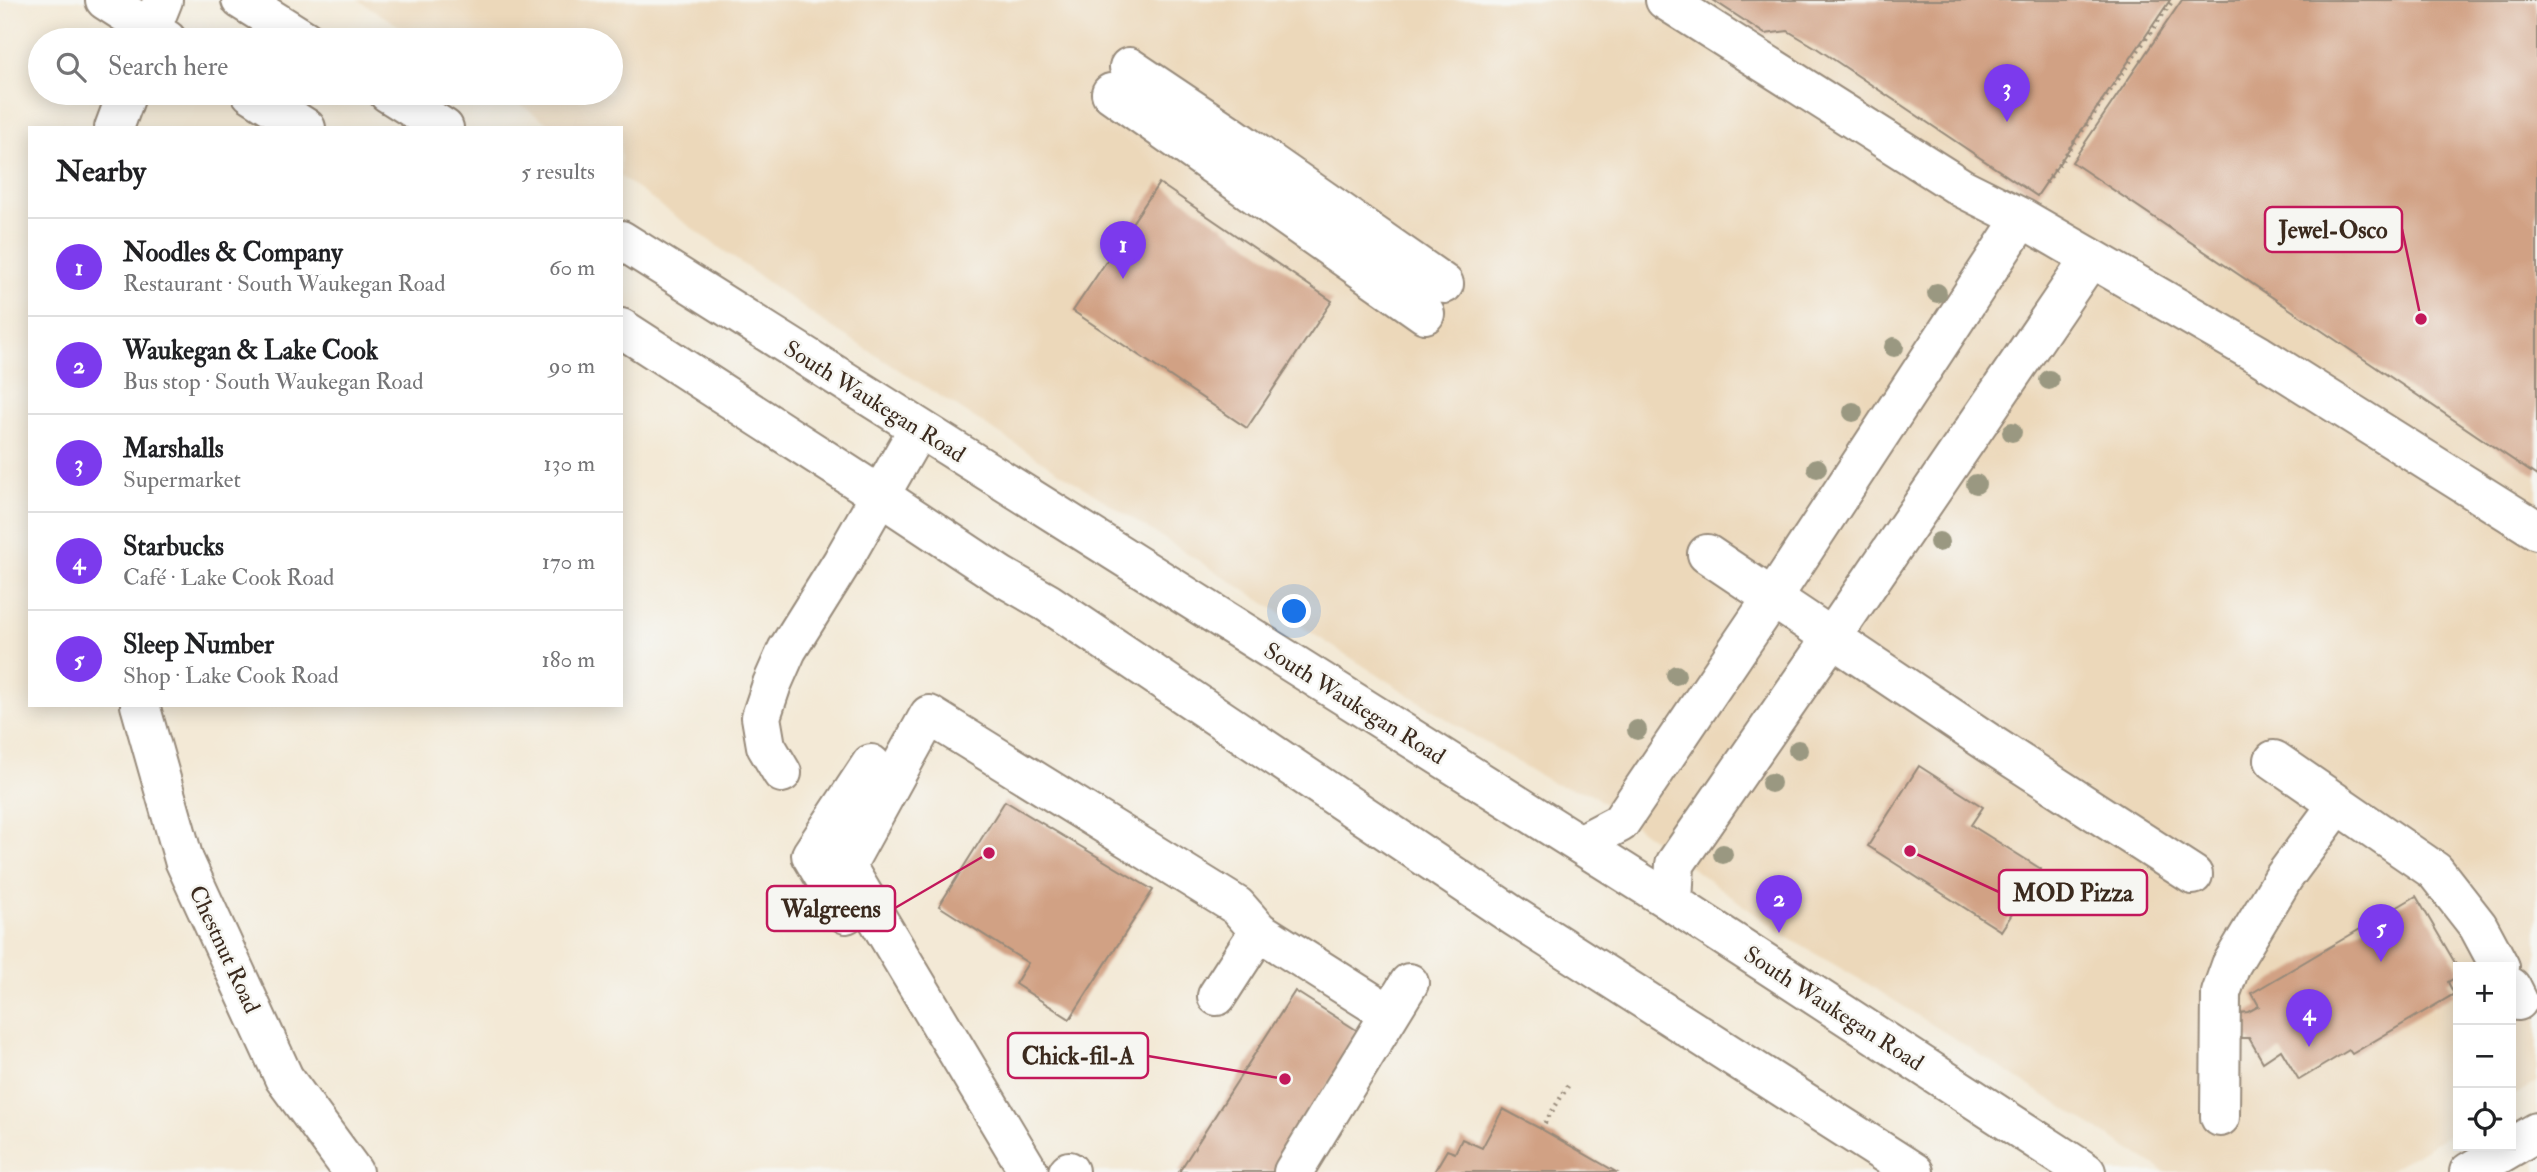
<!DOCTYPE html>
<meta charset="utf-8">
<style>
body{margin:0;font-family:"IM FELL Double Pica",serif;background:#f2f2f2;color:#202124}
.controls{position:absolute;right:21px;bottom:21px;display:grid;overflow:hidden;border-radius:0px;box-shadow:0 4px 18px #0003}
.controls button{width:63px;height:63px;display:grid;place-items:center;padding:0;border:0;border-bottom:2px solid #e0e0e0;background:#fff;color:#202124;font:35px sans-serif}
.you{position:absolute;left:1295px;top:612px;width:24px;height:24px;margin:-18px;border:5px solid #fff;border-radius:50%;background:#1a73e8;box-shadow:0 0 0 10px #1a73e833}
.badge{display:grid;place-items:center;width:46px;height:46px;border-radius:50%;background:#7c3aed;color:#fff;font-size:23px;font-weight:700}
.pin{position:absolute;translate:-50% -58px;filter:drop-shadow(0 2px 4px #0008)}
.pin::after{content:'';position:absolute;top:37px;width:24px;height:21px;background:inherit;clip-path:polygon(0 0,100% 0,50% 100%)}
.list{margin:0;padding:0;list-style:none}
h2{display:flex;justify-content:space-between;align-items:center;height:91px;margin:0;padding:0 28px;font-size:30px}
h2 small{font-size:23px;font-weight:400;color:#757577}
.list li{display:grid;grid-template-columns:46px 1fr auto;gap:21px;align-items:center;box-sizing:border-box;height:98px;padding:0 28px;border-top:2px solid #e0e0e0}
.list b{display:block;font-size:26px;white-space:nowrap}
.list p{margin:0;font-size:23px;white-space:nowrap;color:#757577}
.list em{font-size:23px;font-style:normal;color:#757577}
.icon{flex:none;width:38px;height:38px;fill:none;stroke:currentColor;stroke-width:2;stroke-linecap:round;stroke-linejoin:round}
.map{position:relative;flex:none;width:2537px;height:1172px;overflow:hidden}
.search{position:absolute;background:#fff;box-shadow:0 4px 18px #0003;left:28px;top:28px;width:595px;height:77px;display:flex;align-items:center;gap:18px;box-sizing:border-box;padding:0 24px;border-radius:38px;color:#757577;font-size:26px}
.panel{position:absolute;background:#fff;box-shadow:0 4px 18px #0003;left:28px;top:126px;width:595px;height:581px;border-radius:0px}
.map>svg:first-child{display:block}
.built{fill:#ecd8ba}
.building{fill:#d1a184}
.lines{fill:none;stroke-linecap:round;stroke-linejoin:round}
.minor-casing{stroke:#978a7a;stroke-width:42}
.major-casing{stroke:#978a7a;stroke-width:42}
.path{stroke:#978a7a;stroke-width:4.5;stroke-dasharray:2 5;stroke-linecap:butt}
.minor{stroke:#fff;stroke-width:38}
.major{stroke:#fff;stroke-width:38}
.tree{fill:#9a9881}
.labels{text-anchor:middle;stroke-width:5;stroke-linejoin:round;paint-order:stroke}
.street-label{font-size:23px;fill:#3b2a1e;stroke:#f6f6f2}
.leader{fill:none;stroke:#c2185b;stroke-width:2.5}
.callout-dot{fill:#c2185b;stroke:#f6f6f2;stroke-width:2.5}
.callout{fill:#f6f6f2;stroke:#c2185b;stroke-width:2.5}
.callout-label{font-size:24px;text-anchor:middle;font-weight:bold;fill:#3b2a1e}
</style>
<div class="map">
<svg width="2537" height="1172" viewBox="0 0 2537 1172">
<rect width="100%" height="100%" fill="#f6f6f2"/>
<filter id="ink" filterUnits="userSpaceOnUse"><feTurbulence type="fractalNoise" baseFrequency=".0143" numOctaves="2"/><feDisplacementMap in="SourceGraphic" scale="14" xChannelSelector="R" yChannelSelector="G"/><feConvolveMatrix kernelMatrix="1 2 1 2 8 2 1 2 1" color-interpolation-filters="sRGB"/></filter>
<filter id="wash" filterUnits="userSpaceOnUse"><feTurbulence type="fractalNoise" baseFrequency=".00686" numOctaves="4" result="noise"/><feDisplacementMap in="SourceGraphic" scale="28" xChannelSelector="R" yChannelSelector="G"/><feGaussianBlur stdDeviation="1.57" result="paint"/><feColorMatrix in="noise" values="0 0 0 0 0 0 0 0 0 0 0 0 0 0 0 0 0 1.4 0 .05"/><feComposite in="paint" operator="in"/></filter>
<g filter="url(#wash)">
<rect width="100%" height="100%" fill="#f3e9d6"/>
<!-- built -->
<path class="built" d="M358 0H2537V1082L2511 1097V967H2458V1129L2386 1172H2165L1868 984 1788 938 1590 793 1554 784 1461 728 816 317 621 177V128H555L503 93H611V40H421Z"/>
<g id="blocks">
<!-- building -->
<path class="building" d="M1713 0H2170L2037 196 1815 47 1788 31 1765 34Z
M2182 0H2537V476L2072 162Z
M1159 183 1332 301 1247 428 1073 311Z
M1919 766 1983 807 1971 825 2041 869 2001 931 1868 846Z
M1005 801 1153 890 1070 1019 1015 984 1028 963 939 906Z
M2416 896 2458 968V976L2448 982 2454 994 2352 1054 2349 1050 2299 1080 2281 1050 2263 1062 2249 1038H2240L2239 1013 2248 1012 2259 1006 2252 993Z
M1295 991 1361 1033 1273 1172H1179Z
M1503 1109 1541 1129 1616 1172H1434L1447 1150 1455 1153 1462 1139 1482 1148Z"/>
</g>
</g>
<g filter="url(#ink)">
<use href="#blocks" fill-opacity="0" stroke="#978a7a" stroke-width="2"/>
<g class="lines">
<defs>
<path id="minor" d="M1665 0 1962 188 2022 218 2259 355 2537 530
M147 40 163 0
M1129 67 1229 134 1444 284
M1111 93 1425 314
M114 128 127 93
M1707 554 1989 743 2193 875
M140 705 184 860 284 1078 353 1172
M2274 760 2435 871 2478 926 2500 967
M782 773 766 746 761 717 772 684 787 650 842 562 918 429
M1580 844 1620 823 1773 597 2022 218
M1673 903 1675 864 1817 659 2090 259
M846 914 811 855 871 764
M2511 987 2518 1001
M1217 996 1259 931
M2220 1117 2221 993 2231 965 2284 877 2338 804
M1029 1172 846 866 929 715 1237 906 1259 931 1390 1014
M1068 1172 1069 1171
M1293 1172 1409 983"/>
<path id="major" d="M105 0 167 40
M241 0 305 40
M251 93 306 128
M388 93 444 128
M621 240 1673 903 2086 1172
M621 328 864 485 1001 576 1048 603 1515 917 1914 1172
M2469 1172 2537 1132"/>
</defs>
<!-- minor casing -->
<use href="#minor" class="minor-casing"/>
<!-- major casing -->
<use href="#major" class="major-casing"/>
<!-- path -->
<path class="path" d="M2046 183 2173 0
M1541 1129 1568 1086"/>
<!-- minor -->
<use href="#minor" class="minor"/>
<!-- major -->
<use href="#major" class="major"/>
</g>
<!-- trees -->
<g class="tree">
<circle cx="1937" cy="293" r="10"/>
<circle cx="1894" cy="347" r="10"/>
<circle cx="2049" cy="380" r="10"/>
<circle cx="1853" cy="412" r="10"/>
<circle cx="2012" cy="432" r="10"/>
<circle cx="1817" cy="468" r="10"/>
<circle cx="1976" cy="484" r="10"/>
<circle cx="1939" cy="542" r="10"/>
<circle cx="1676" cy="675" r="10"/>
<circle cx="1637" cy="730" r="10"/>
<circle cx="1798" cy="750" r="10"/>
<circle cx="1771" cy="783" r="10"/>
<circle cx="1723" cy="854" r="10"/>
</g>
</g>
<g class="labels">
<!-- street labels -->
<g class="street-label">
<text transform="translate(875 401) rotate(32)" y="8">South Waukegan Road</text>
<text transform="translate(1355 703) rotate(32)" y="8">South Waukegan Road</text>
<text transform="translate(225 949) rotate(65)" y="8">Chestnut Road</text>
<text transform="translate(1834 1008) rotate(33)" y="8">South Waukegan Road</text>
</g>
</g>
<!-- callouts -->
<path class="leader" d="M2421 319L2402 229M1910 851L1999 892M989 853L895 908M1285 1079L1148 1056"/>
<g class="callout-dot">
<circle cx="2421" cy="319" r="7"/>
<circle cx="1910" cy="851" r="7"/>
<circle cx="989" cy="853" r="7"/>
<circle cx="1285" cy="1079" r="7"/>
</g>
<g class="callout">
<rect x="2265" y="207" width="137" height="45" rx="7"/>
<rect x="1999" y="870" width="148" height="45" rx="7"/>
<rect x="767" y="886" width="128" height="45" rx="7"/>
<rect x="1008" y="1033" width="140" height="45" rx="7"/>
</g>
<g class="callout-label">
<text x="2333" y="238">Jewel-Osco</text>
<text x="2073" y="901">MOD Pizza</text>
<text x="831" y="917">Walgreens</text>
<text x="1078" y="1064">Chick-fil-A</text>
</g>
</svg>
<div class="controls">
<button>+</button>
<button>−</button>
<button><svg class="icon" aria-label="locate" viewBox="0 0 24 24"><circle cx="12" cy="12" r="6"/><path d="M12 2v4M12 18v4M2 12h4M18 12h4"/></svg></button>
</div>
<div class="you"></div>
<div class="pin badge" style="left:1123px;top:279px">1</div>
<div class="pin badge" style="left:1779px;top:933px">2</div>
<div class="pin badge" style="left:2007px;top:122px">3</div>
<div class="pin badge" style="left:2309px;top:1047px">4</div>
<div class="pin badge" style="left:2381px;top:962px">5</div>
<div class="search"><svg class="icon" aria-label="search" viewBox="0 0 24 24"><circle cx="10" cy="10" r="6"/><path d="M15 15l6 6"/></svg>Search here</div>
<section class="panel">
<h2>Nearby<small>5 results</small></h2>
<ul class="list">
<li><span class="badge">1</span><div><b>Noodles &amp; Company</b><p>Restaurant · South Waukegan Road</p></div><em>60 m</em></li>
<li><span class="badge">2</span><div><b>Waukegan &amp; Lake Cook</b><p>Bus stop · South Waukegan Road</p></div><em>90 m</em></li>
<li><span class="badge">3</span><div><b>Marshalls</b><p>Supermarket</p></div><em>130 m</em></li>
<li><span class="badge">4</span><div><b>Starbucks</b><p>Café · Lake Cook Road</p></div><em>170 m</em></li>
<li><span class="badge">5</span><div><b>Sleep Number</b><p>Shop · Lake Cook Road</p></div><em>180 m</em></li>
</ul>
</section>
</div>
